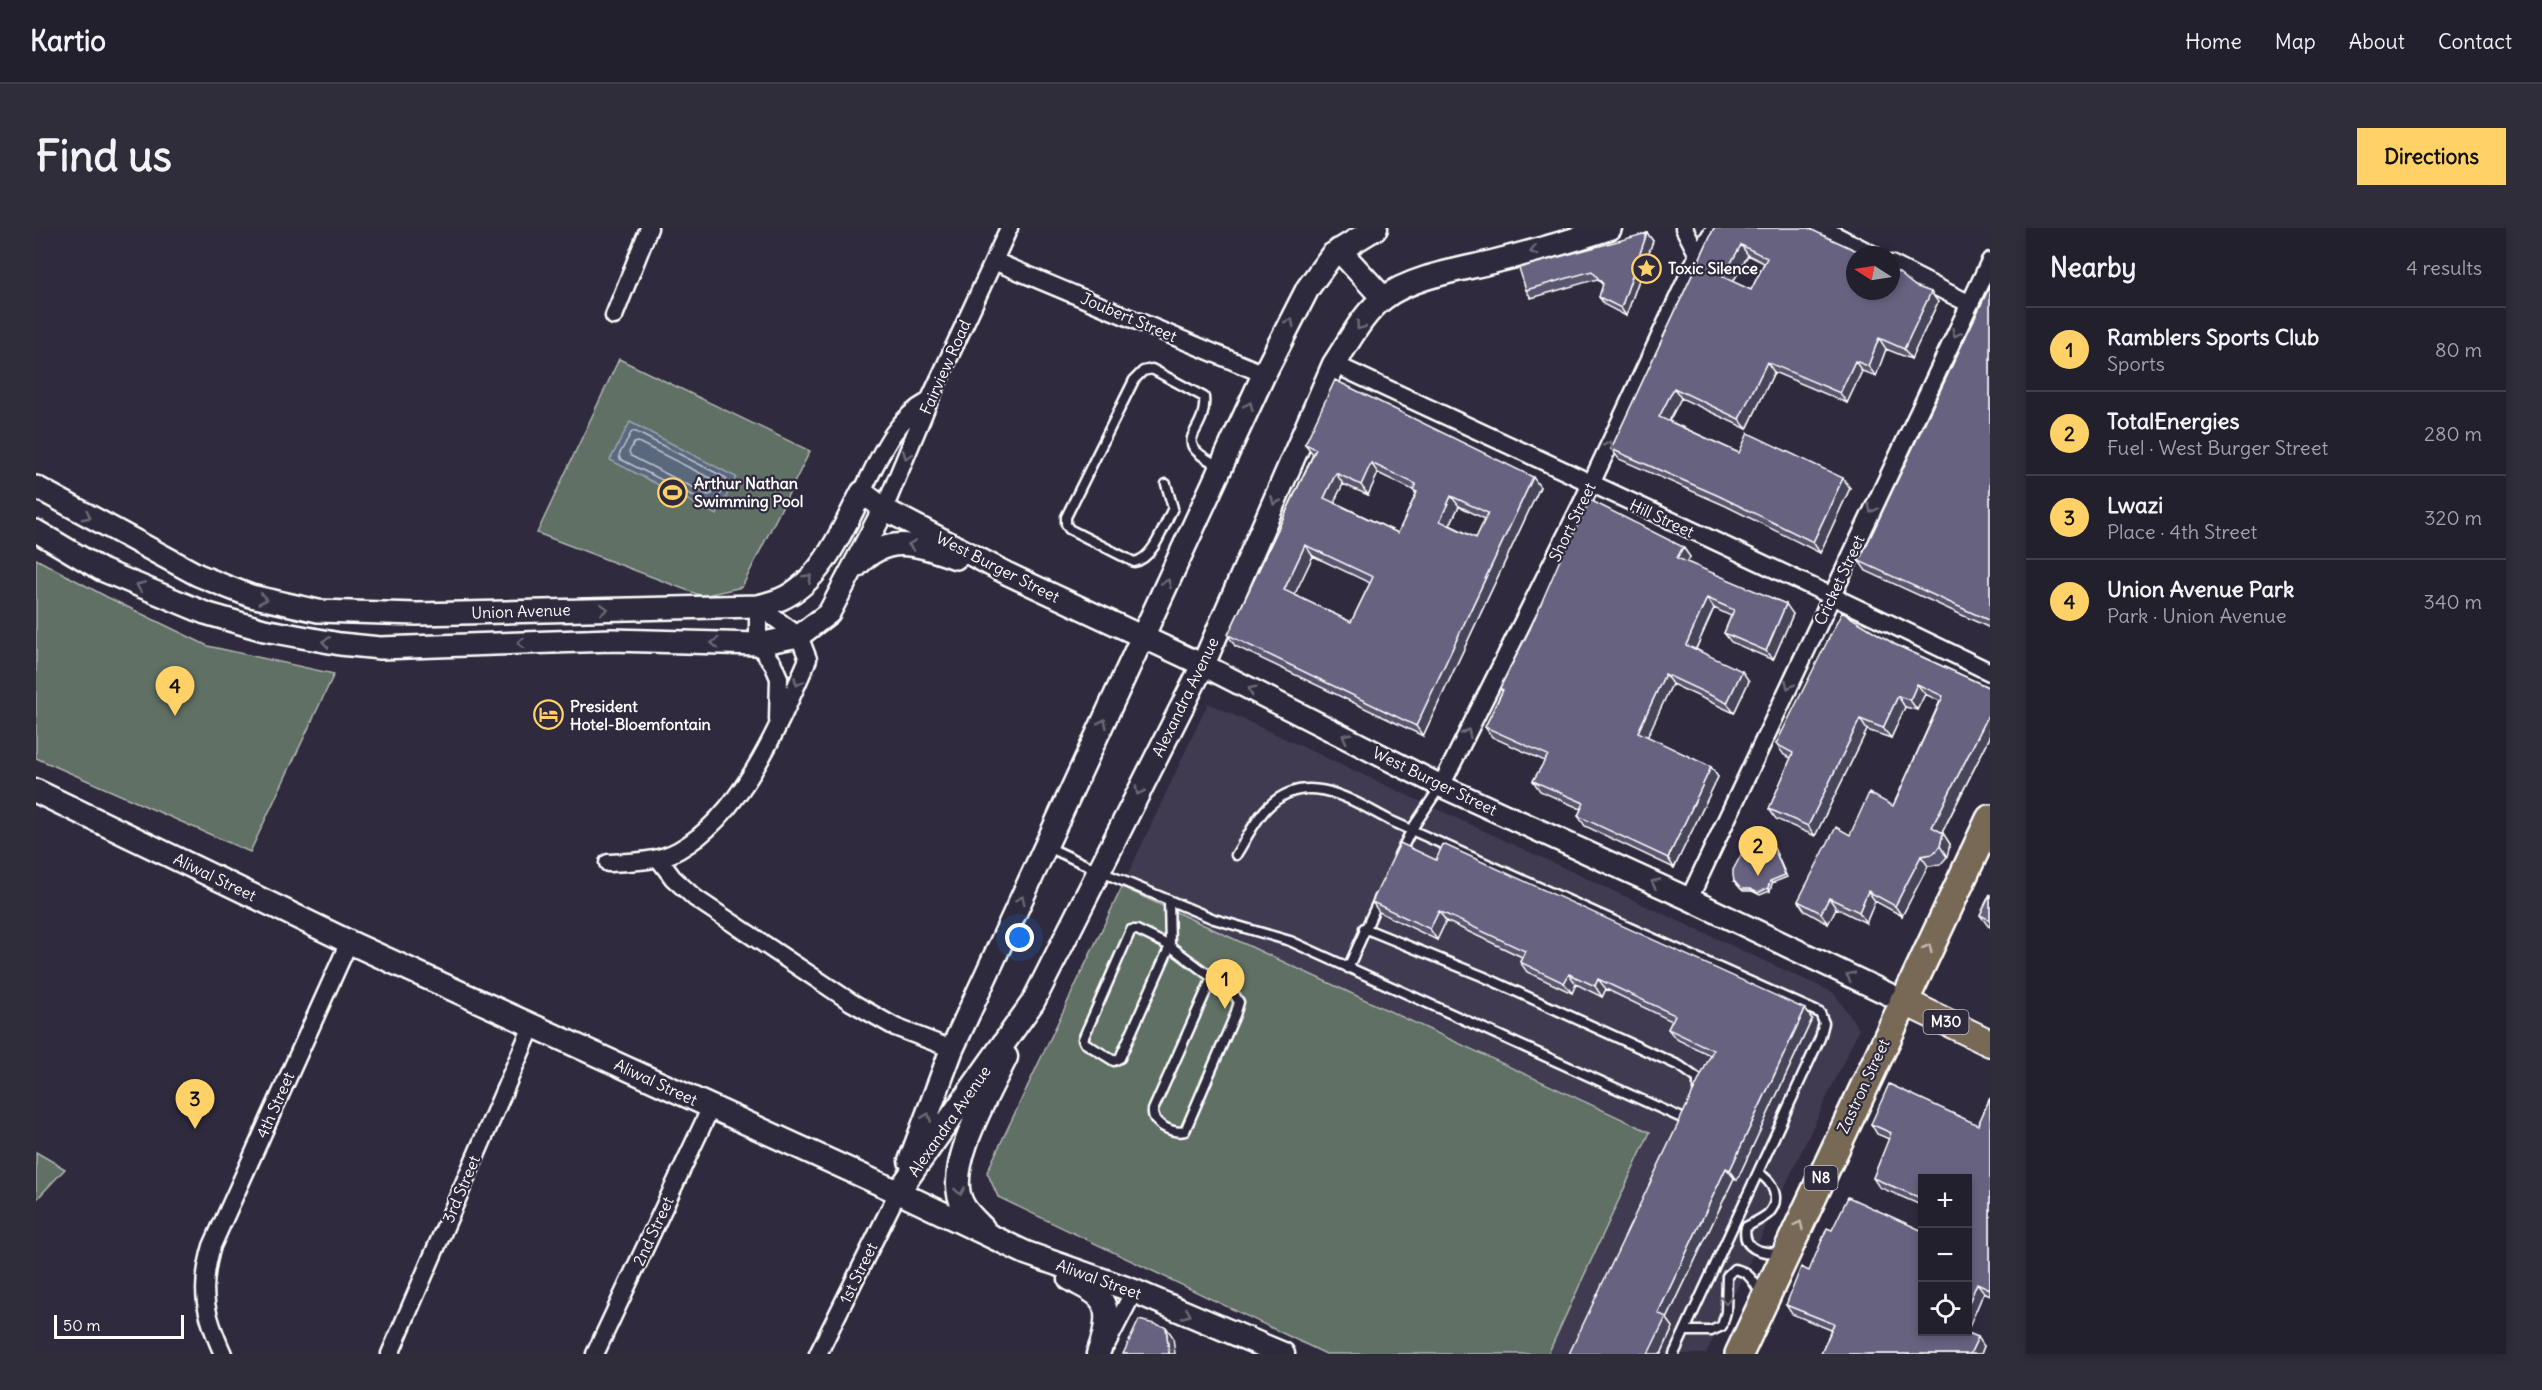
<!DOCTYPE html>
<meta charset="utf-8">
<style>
body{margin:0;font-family:Delius,sans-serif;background:#2f2d3a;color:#f1f3f6}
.controls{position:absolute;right:18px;bottom:18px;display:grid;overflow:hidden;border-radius:0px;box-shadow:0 3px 9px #0003}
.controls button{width:54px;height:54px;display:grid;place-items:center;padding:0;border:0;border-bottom:2px solid #403e4a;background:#23202e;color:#f1f3f6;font:30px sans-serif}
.compass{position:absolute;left:1810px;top:18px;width:54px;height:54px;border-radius:50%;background:#23202e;box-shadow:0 3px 9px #0003;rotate:282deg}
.scale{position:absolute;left:18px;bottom:15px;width:130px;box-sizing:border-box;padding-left:6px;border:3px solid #fff;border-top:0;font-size:16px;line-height:21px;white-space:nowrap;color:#fff;-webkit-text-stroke:4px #2f2a3d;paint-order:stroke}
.you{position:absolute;left:984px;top:710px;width:21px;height:21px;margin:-15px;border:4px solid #fff;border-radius:50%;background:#1a73e8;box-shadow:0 0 0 9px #1a73e833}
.badge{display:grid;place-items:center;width:39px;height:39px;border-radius:50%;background:#ffd166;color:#111;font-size:20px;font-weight:700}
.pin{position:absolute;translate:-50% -50px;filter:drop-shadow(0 2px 3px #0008)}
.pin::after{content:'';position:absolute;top:32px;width:21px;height:18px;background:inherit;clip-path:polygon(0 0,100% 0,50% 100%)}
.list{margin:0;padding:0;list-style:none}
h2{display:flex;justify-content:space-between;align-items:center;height:78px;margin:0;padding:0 24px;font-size:26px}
h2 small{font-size:20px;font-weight:400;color:#a3a3aa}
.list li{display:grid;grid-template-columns:39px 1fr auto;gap:18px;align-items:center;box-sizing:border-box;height:84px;padding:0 24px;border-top:2px solid #403e4a}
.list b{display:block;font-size:22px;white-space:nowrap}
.list p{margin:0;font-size:20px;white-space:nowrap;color:#a3a3aa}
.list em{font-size:20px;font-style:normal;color:#a3a3aa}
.icon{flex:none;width:33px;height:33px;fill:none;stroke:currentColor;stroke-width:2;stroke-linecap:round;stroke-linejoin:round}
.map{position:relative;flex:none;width:1954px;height:1126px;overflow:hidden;border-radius:0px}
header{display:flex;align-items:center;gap:36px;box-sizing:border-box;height:84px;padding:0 30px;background:#23202e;border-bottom:2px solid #403e4a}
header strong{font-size:28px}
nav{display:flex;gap:33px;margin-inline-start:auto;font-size:21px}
.intro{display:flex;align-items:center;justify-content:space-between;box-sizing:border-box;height:144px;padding:0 36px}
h1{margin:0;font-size:42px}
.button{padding:15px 27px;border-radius:0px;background:#ffd166;color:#111;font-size:21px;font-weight:700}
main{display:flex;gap:36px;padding:0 36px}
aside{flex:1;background:#23202e;border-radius:0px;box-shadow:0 3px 9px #0003}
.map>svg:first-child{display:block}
.built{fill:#403b51}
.green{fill:#606f65;stroke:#b0b7b2;stroke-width:1.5}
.water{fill:#5a677e;stroke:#9ca4b2;stroke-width:1.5}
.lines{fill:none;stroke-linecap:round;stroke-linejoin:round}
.shore{stroke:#bdc2cb;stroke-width:1.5}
.service-casing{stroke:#fff;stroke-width:13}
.minor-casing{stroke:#fff;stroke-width:21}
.tertiary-casing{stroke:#fff;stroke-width:26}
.secondary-casing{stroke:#fff;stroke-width:27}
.primary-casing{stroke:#fff;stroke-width:30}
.trunk-casing{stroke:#fff;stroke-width:32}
.service{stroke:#2f2a3d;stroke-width:8}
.minor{stroke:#2f2a3d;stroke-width:16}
.tertiary{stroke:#2f2a3d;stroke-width:21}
.secondary{stroke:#2f2a3d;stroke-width:22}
.primary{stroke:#776954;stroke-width:26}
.trunk{stroke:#776954;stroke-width:27}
.wall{fill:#58546e;stroke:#fff;stroke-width:1.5;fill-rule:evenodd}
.shaded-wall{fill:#47455a;stroke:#fff;stroke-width:1.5}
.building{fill:#666280;stroke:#fff;stroke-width:1.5;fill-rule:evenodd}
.oneway{stroke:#6d6a77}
.oneway2{stroke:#c2bcb2}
.labels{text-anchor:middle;stroke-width:4.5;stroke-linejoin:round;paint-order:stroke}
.shield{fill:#2f2a3d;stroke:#c1bfc5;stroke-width:1.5}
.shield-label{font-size:15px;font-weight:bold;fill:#fff}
.poi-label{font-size:16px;font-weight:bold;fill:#fff;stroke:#2f2a3d;text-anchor:start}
.street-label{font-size:16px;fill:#fff;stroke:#2f2a3d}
</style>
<header>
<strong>Kartio</strong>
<nav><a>Home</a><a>Map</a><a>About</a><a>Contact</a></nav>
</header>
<div class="intro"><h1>Find us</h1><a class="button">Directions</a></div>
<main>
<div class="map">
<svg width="1954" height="1126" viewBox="0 0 1954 1126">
<rect width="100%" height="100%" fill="#2f2a3d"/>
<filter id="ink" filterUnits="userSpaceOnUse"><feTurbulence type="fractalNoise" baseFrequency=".0167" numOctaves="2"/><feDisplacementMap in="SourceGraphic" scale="12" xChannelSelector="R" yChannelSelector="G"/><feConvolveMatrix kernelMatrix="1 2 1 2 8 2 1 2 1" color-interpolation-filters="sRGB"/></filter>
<g filter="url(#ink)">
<!-- built -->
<path class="built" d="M1172 475 1798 765 1823 801 1670 1126H1512L1613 904 1086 659Z"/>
<!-- green -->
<path class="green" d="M583 131 774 223 706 359 666 368 501 305Z
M0 331 71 369 172 418 298 446 214 624 0 530Z
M1086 659 1614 904 1512 1126H1290L962 969 951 944Z
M0 924 29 941 0 972Z"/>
<!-- water -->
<path class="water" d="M594 194 700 249 681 287 574 232Z"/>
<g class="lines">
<!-- shore -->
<path class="shore" d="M598 203 690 250 691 254 679 277H676L584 231 583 227 595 205Z
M602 214 680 253 681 257 676 266 672 267 595 228 593 224 598 215Z"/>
<defs>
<path id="service" d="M1130 256 1137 280C1128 297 1118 331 1098 334L1033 301 1030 296V289L1098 152 1107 143 1116 141 1168 169C1172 209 1128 210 1185 239
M1012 619 1063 643 1178 691 1254 713 1648 891
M1200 627C1209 613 1221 588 1234 577 1272 542 1315 572 1353 592L1784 785 1788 795 1784 810 1638 1126
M1363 627 1376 601 1404 559
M1133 672 1134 718 1084 830 1078 833 1049 815 1047 811 1095 702H1101L1134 718 1198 766 1203 774 1199 787 1149 903C1137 906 1115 896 1117 882L1176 750
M1328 700 1446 748 1644 838 1662 851V863
M1312 740 1344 669
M1722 945C1737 953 1746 971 1732 986 1726 991 1717 995 1710 999 1705 1021 1726 1026 1744 1024
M1649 1103H1675L1686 1098 1690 1084 1691 1048 1698 1041C1713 1043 1718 1054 1725 1066"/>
<path id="minor" d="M1648 0 1662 27
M1785 0 1838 27
M958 33 1228 146
M1855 36 1934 76
M578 88 613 0
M1298 136C1517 238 1737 338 1954 444
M826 264C843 230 857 192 893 173
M848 281 893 173 973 0
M722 378V416L737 436 743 450 742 492
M1405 558 1547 273 1662 27 1679 0
M622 630 637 650 659 670 815 774 859 799 916 821
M572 635C595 634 622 634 643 622 707 586 744 495 772 431L763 408 722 378
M1653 671 1954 33
M1071 1115 1098 1063
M187 1126C169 1086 163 1062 176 1018L313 714
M354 1126 497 796
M559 1126 675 879
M782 1126 862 964"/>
<path id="tertiary" d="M0 259 162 347 189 358 215 368 282 383 381 386 722 378C730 376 738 374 745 371 786 353 806 302 826 264L848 281 972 346 1167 437 1405 558 1653 671 1867 773
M0 303 66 342 169 385 228 402 304 416 344 420 576 412 722 416 763 408 793 385 848 281
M820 339C852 304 882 317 920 330"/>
<path id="secondary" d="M1303 22 1347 70
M0 563 313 714 862 964 990 1025 1098 1063 1247 1126
M874 933 916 821 1228 146 1272 60 1296 27 1340 0
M862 964 997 774 1167 437 1298 136C1313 114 1326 86 1348 70 1375 49 1423 42 1456 34 1496 24 1535 13 1574 0
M947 1000C940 993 930 984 926 975 908 939 954 863 970 829
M1034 1051C1042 1056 1055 1061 1062 1068 1077 1082 1068 1110 1062 1126"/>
<path id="primary" d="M1867 773 1954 815"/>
<path id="trunk" d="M1703 1126 1954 591"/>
</defs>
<!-- service casing -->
<use href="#service" class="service-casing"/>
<!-- minor casing -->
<use href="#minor" class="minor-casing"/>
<!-- tertiary casing -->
<use href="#tertiary" class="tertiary-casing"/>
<!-- secondary casing -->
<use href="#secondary" class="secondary-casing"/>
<!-- primary casing -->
<use href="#primary" class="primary-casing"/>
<!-- trunk casing -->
<use href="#trunk" class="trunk-casing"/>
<!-- service -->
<use href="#service" class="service"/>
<!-- minor -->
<use href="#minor" class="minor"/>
<!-- tertiary -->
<use href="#tertiary" class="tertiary"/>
<!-- secondary -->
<use href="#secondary" class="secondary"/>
<!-- primary -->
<use href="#primary" class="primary"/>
<!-- trunk -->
<use href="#trunk" class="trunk"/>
</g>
<!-- wall -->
<path class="wall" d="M1678 0 1902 74 1875 131 1850 121 1840 148 1826 143 1811 175 1738 144 1711 201 1645 170 1633 193 1703 225 1814 260 1784 325 1690 278 1583 231 1575 221ZM1712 27 1728 35 1715 62 1697 54Z
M1611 5 1617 13 1590 88 1569 77 1563 69 1567 57 1561 51 1495 70 1490 62Z
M1954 58V400L1830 343 1823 333Z
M1269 216 1504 259 1387 508 1199 418 1192 407 1277 226ZM1342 245 1377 262 1380 266 1362 305 1298 274 1307 256 1332 267ZM1423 278 1449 291 1440 310 1414 297ZM1277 328 1334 355 1315 394 1258 367Z
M1647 319 1654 329 1651 334 1757 386 1737 432 1695 414 1688 405 1695 388 1678 380 1660 421 1713 453 1698 485 1636 456 1611 509 1675 539 1682 549 1638 640 1549 598 1542 588 1545 581 1504 563 1497 553 1509 533 1456 509 1449 499 1466 463 1464 460Z
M1860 417 1954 460V509L1906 605 1914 616 1911 629 1904 637 1892 638 1866 688 1839 673 1830 695 1800 680 1792 696 1769 683 1762 673 1814 607 1857 578 1904 473 1889 466 1881 482 1869 479 1855 510 1831 502 1779 608 1740 591 1733 581 1755 530 1748 527 1740 516Z
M1738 620 1751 649 1736 655 1734 663 1724 667 1716 663H1707L1698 653 1726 625Z
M1400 632 1769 781 1776 791 1701 952 1698 950 1631 1091 1637 1099 1625 1126 1674 827 1640 811 1632 801 1636 793 1570 761 1566 769 1540 756 1536 765 1491 744 1484 734 1486 729 1410 693 1401 712 1343 684 1336 674Z
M1954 666V699L1952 698 1944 687Z
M1954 870V1067L1948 1064 1932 1101V951H1887V978L1843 959 1837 950 1853 911 1841 906 1835 896 1942 897Z
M1750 1077 1887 1104 1948 1118 1945 1126H1785L1795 1102 1756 1086Z"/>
<!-- shaded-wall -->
<path class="shaded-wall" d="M1611 5 1617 13 1590 88 1585 80Z
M1705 17 1712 27 1694 59 1687 49Z
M1895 64 1902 74 1875 131 1868 121Z
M1843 110 1850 121 1840 148 1832 138Z
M1819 133 1826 143 1811 175 1804 165Z
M1731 134 1738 144 1711 201 1703 191Z
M1638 160 1645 170 1630 199 1623 189Z
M1335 235 1342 245 1332 267 1325 257Z
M1300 245 1307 256 1295 280 1288 270Z
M1497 249 1504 259 1387 508 1380 498Z
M1807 250 1814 260 1784 325 1777 314Z
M1415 268 1423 278 1411 303 1404 293Z
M1269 317 1277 328 1256 372 1248 362Z
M1647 319 1654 329 1648 340 1641 330Z
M1671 370 1678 380 1657 427 1650 417Z
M1750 376 1757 386 1737 432 1730 423Z
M1706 443 1713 453 1698 485 1691 475Z
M1629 446 1636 456 1609 514 1602 504Z
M1881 456 1889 466 1881 482 1874 472Z
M1862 468 1869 479 1855 510 1847 500Z
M1954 484V509L1903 610 1896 599Z
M1824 491 1831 502 1779 608 1772 598Z
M1675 539 1682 549 1638 640 1632 630Z
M1907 605 1914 616 1911 629 1904 618Z
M1885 628 1892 638 1866 688 1859 678Z
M1734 653 1736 655 1734 663 1732 660Z
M1832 663 1839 673 1830 695 1823 684Z
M1793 670 1800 680 1792 696 1785 685Z
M1403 683 1410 693 1401 712 1394 701Z
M1533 746 1540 756 1536 765 1528 755Z
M1562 751 1570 761 1566 769 1559 758Z
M1769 781 1776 791 1701 952 1694 942Z
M1690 940 1698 950 1631 1091 1637 1099 1625 1126H1612L1622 1085Z
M1941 1055 1948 1064 1932 1101V1077Z
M1130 1099 1137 1109 1139 1126H1133Z
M1942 1109 1948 1118 1945 1126H1934Z"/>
<!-- building -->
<path class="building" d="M1678 0H1772L1795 11 1830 27H1819V63H1855V41L1863 45 1879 58 1895 64 1868 121 1843 110 1832 138 1819 133 1804 165 1731 134 1703 191 1638 160 1623 189 1703 225 1712 205 1807 250 1777 314 1683 268 1575 221ZM1705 17 1731 30 1715 62 1687 49Z
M1611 5 1585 80 1563 69 1567 56 1556 43 1490 62 1483 40Z
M1954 58V393L1823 333Z
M1299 152 1497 249 1380 498 1192 407 1280 221 1269 216ZM1335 235 1380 256 1377 262 1381 264 1362 305 1288 270 1300 245 1325 257ZM1415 268 1452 285 1440 310 1404 293ZM1269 317 1337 349 1315 394 1248 362Z
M1554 272 1647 319 1641 330 1750 376 1730 423 1688 405 1698 382 1671 370 1650 417 1706 443 1691 475 1629 446 1602 504 1675 539 1632 630 1542 588 1548 575 1497 553 1512 527 1449 499 1467 462 1464 460 1494 401 1523 334Z
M1806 384 1860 417 1954 460V484L1896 599 1907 605 1904 618 1897 626 1885 628 1859 678 1832 663 1823 684 1793 670 1785 685 1762 673 1800 599 1814 607 1833 565 1857 578 1907 468 1881 456 1874 472 1862 468 1847 500 1824 491 1772 598 1733 581 1757 525 1740 516Z
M1364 615 1400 632 1407 616 1769 781 1694 942 1690 940 1622 1085 1630 1089 1612 1126H1533L1677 822 1632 801 1639 787 1562 751 1559 758 1533 746 1528 755 1484 734 1489 723 1403 683 1394 701 1336 674Z
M1738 620 1749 647 1734 653 1732 660 1722 665 1714 661H1705L1698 653 1697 647V642L1705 627 1718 622 1726 625Z
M1954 666V692L1944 687Z
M1853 856 1942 897 1954 870V1061L1941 1055 1932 1077V951H1887V971L1837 950 1855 905 1835 896Z
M1812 969 1887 1003V1104H1930L1942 1109 1934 1126H1785L1798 1096 1750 1077 1765 1039 1773 1043 1791 1000 1796 1002Z
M1103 1092 1130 1099 1133 1126H1087Z"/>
<!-- one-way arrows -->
<defs><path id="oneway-chevron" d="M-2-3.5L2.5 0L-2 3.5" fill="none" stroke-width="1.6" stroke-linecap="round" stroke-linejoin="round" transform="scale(1.5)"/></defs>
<g class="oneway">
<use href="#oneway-chevron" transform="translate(1498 23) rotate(166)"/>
<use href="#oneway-chevron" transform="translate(1254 94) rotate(-63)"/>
<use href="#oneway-chevron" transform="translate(1324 98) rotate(126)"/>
<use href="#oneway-chevron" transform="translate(1920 105) rotate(115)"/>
<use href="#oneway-chevron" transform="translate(1213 178) rotate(-65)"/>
<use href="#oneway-chevron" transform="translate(1573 217) rotate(-65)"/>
<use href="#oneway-chevron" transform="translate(871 227) rotate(111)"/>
<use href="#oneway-chevron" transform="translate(1239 273) rotate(114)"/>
<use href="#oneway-chevron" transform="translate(1836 281) rotate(115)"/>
<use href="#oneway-chevron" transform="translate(51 288) rotate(28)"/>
<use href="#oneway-chevron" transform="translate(876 317) rotate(-171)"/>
<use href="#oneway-chevron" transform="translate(772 350) rotate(-44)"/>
<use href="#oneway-chevron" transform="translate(1131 355) rotate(-65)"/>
<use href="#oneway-chevron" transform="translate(104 358) rotate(-157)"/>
<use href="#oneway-chevron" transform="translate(227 371) rotate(13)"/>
<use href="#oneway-chevron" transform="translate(568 381) rotate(-2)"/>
<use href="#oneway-chevron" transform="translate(290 414) rotate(-171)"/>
<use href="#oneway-chevron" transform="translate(485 415) rotate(178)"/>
<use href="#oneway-chevron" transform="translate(679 415) rotate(-178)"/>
<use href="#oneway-chevron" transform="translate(762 454) rotate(114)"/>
<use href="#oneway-chevron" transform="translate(1753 457) rotate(115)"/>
<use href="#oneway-chevron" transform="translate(1216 462) rotate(-153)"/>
<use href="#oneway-chevron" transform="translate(1067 495) rotate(-65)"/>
<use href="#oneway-chevron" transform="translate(1431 505) rotate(-64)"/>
<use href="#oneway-chevron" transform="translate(1310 509) rotate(-153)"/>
<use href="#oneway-chevron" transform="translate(1103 563) rotate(117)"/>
<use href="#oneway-chevron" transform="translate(1619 655) rotate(-155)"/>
<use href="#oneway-chevron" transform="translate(985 672) rotate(-65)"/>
<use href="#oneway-chevron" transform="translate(1814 748) rotate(-154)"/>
<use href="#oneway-chevron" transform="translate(891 889) rotate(-69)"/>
<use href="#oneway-chevron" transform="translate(924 963) rotate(81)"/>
<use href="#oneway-chevron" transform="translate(1690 1072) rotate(88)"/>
<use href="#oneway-chevron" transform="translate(1151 1086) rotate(23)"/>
</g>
<g class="oneway2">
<use href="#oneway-chevron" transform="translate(1892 720) rotate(-64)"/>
<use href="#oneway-chevron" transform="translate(1763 997) rotate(-65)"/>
</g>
</g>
<!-- icons -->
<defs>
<symbol id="sight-ring" viewBox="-11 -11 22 22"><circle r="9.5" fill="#2f2a3d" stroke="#ffd166" stroke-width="1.5"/><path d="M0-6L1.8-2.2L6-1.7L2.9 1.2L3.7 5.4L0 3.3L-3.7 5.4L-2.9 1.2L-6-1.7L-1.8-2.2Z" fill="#ffd166"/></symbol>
<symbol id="stadium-ring" viewBox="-11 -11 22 22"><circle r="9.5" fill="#2f2a3d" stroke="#ffd166" stroke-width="1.5"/><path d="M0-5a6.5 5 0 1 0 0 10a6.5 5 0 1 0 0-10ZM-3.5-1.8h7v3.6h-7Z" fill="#ffd166"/></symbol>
<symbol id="hotel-ring" viewBox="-11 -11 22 22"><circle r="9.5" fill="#2f2a3d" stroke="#ffd166" stroke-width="1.5"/><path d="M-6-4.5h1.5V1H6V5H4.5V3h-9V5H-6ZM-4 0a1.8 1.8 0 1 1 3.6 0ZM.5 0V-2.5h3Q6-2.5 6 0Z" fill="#ffd166"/></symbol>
</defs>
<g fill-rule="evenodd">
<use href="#sight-ring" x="1594" y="24" width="33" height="33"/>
<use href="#stadium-ring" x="620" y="248" width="33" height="33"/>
<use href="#hotel-ring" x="496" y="470" width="33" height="33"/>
</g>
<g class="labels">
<!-- shield labels -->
<g class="shield">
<rect x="1887.5" y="782" width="45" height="24" rx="4.5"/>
<rect x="1768.5" y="938" width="33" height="24" rx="4.5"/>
</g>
<g class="shield-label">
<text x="1910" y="799">M30</text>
<text x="1785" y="955">N8</text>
</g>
<!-- poi labels -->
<g class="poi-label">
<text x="1632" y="46">Toxic Silence</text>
<text x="658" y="261">Arthur Nathan<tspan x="658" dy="18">Swimming Pool</tspan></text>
<text x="534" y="484">President<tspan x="534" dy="18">Hotel-Bloemfontain</tspan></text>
</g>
<!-- street labels -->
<g class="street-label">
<text transform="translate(1093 89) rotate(23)" y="6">Joubert Street</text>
<text transform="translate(909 139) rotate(-66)" y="6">Fairview Road</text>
<text transform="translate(1626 290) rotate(25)" y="6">Hill Street</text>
<text transform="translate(1536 294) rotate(-64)" y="6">Short Street</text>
<text transform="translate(962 339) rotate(27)" y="6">West Burger Street</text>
<text transform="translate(1803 352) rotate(-65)" y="6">Cricket Street</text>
<text transform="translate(485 383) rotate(-2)" y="6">Union Avenue</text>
<text transform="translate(1149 469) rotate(-64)" y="6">Alexandra Avenue</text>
<text transform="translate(1399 553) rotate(26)" y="6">West Burger Street</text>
<text transform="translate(179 649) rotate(26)" y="6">Aliwal Street</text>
<text transform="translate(620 854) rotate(25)" y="6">Aliwal Street</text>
<text transform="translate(1827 858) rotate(-65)" y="6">Zastron Street</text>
<text transform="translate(239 877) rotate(-66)" y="6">4th Street</text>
<text transform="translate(913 893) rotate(-55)" y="6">Alexandra Avenue</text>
<text transform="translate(425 961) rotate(-67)" y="6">3rd Street</text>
<text transform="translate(617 1003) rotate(-65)" y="6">2nd Street</text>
<text transform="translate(822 1045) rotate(-64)" y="6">1st Street</text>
<text transform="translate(1063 1051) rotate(20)" y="6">Aliwal Street</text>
</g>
</g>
</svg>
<div class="controls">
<button>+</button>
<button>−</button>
<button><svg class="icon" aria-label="locate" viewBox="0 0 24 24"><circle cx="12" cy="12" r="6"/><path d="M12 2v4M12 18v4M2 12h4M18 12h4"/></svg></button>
</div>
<svg class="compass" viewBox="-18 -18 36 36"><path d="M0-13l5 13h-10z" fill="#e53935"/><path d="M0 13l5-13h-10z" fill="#a3a3aa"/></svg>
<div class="scale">50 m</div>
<div class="you"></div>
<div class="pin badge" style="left:1189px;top:781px">1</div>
<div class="pin badge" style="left:1722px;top:648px">2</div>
<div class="pin badge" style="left:159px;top:901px">3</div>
<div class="pin badge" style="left:139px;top:488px">4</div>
</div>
<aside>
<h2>Nearby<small>4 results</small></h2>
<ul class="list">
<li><span class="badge">1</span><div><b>Ramblers Sports Club</b><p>Sports</p></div><em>80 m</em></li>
<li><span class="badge">2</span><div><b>TotalEnergies</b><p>Fuel · West Burger Street</p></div><em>280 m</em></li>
<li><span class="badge">3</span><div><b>Lwazi</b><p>Place · 4th Street</p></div><em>320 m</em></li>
<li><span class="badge">4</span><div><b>Union Avenue Park</b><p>Park · Union Avenue</p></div><em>340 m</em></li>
</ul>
</aside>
</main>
